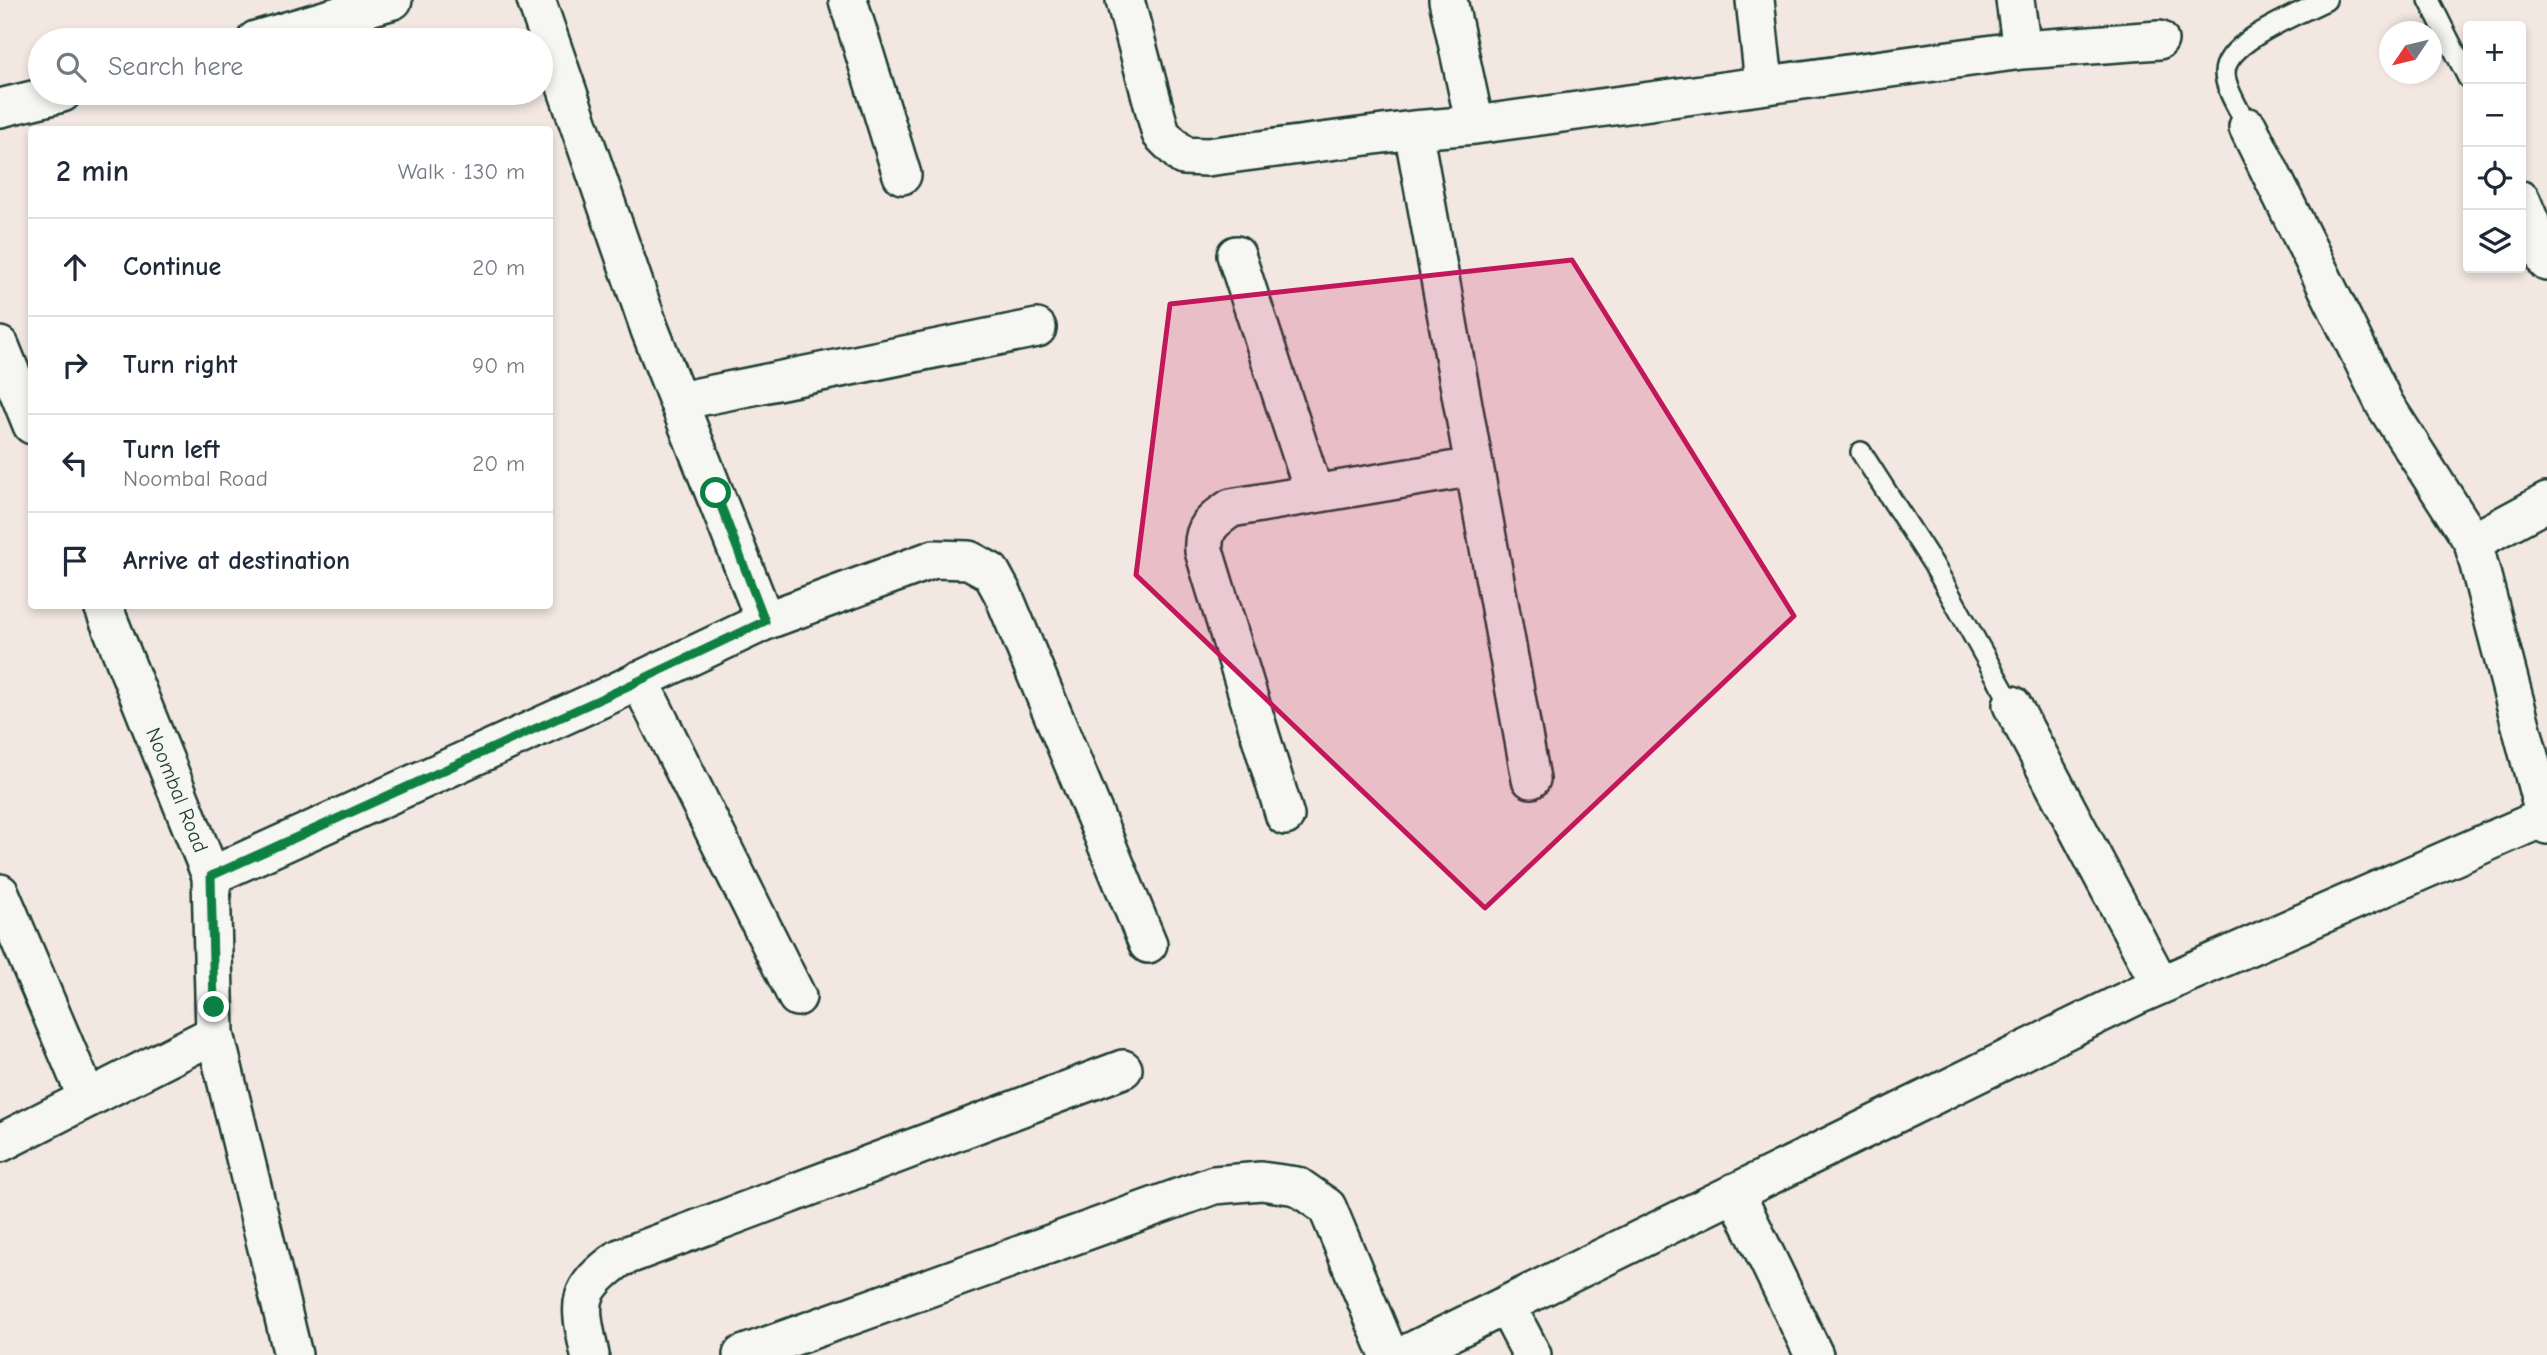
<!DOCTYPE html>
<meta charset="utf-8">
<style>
body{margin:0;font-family:"Comic Neue",sans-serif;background:#f2f2f3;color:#1f2937}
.controls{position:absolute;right:21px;top:21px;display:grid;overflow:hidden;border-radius:7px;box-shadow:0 4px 10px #0003}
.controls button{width:63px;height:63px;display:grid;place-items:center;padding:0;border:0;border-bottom:2px solid #e0e1e3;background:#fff;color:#1f2937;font:35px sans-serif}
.compass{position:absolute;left:2379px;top:21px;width:63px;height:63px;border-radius:50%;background:#fff;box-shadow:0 4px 10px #0003;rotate:235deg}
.stop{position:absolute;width:21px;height:21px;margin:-16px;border:5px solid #0b8043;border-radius:50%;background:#fff}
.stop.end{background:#0b8043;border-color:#fff;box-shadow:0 2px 7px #0008}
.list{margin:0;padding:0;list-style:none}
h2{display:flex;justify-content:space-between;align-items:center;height:91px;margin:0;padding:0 28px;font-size:30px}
h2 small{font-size:23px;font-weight:400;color:#747a83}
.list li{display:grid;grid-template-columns:46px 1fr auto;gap:21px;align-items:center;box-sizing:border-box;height:98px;padding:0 28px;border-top:2px solid #e0e1e3}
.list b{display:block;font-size:26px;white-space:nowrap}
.list p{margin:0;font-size:23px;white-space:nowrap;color:#747a83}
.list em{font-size:23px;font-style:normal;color:#747a83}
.icon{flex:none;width:38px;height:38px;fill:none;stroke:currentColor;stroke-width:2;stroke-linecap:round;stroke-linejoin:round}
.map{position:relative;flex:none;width:2547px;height:1355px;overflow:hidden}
.search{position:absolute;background:#fff;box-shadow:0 4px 10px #0003;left:28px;top:28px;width:525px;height:77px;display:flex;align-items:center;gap:18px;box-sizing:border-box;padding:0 24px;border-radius:38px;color:#747a83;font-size:26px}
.panel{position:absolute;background:#fff;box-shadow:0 4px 10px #0003;left:28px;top:126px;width:525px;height:483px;border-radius:7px}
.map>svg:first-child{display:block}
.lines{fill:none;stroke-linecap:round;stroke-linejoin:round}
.lane-casing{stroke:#1f3d34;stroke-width:24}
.street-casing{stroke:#1f3d34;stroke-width:42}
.lane{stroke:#f6f6f2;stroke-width:19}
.street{stroke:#f6f6f2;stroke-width:37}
.route{stroke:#0b8043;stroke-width:9}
.marked{fill:#c2185b;fill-opacity:0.2;stroke:#c2185b;stroke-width:5;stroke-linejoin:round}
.labels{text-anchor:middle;stroke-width:6;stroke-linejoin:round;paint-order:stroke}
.street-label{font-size:21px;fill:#1f3d34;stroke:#f6f6f2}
</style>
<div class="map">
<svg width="2547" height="1355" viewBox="0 0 2547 1355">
<rect width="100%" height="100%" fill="#f3e8e1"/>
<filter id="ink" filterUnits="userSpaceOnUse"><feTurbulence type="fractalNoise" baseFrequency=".0143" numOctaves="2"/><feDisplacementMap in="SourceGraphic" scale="14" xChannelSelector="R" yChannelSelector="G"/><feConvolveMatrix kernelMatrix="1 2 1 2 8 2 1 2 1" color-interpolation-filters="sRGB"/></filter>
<g filter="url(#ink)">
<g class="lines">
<defs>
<path id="lane" d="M2429 0 2468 78
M2248 127C2241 113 2225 89 2225 73 2225 41 2301 13 2326 0
M1861 452 1933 564 2012 705"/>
<path id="street" d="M536 0 650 330 765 621
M848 0 902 175
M1125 0 1161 134 1183 156 1207 157 1413 130 1475 125
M1448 0 1475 125 2022 50 2159 40
M1755 0 1764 83
M2015 0 2022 50
M256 40 393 0
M0 108 62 93
M2248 127 2385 405 2473 542 2547 825
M1413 130 1531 779
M2521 200 2547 262
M1236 255 1314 493
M0 346 32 425
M679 401 1037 328
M2473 542 2547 502
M639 680 797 997
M2012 705 2160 984
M1285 816 1204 551C1202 528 1213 520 1231 508L1474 467
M211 876 609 695 765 621 934 559 969 560 991 572 1003 594 1148 944
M0 893 87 1098
M215 1034 293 1355
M0 1143 215 1034 211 876 103 606
M1735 1192 1814 1355
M1506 1305 1532 1355
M590 1355C579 1303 574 1291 620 1258L1123 1069
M742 1355 1214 1185 1261 1181 1297 1186 1327 1207 1389 1355
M1404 1355 2138 995 2547 816"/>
</defs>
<!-- lane casing -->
<use href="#lane" class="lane-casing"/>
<!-- street casing -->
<use href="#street" class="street-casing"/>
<!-- lane -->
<use href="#lane" class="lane"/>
<!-- street -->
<use href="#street" class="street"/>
</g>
</g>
<g class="lines" filter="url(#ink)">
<!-- route -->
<path class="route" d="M214 1007 211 876 609 695 765 621 716 493"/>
</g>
<!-- marked area -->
<path class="marked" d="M1572 260 1794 616 1485 908 1136 575 1170 304Z"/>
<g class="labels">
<!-- street labels -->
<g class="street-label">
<text transform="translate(177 790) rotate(68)" y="7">Noombal Road</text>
</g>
</g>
</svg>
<div class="controls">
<button>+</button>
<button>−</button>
<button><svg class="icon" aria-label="locate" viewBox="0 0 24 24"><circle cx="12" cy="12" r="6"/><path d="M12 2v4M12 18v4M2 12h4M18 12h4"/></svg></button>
<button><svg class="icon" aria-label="layers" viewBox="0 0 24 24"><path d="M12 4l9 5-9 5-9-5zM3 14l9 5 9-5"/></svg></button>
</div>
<svg class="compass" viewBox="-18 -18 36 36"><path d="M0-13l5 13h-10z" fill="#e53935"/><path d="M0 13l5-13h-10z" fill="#747a83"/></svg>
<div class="stop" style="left:716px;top:493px"></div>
<div class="stop end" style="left:214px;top:1007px"></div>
<div class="search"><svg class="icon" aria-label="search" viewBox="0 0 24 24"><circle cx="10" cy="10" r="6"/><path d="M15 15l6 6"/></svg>Search here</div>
<section class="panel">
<h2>2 min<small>Walk · 130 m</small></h2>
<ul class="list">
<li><svg class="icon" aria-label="ahead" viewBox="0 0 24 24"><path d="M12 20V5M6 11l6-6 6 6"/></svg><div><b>Continue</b></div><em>20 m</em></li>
<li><svg class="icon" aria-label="right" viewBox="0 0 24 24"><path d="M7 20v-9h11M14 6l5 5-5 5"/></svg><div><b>Turn right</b></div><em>90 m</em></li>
<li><svg class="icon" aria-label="left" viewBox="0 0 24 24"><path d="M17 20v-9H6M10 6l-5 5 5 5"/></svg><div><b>Turn left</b><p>Noombal Road</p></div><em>20 m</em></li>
<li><svg class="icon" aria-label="arrive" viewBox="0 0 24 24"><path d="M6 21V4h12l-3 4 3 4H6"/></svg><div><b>Arrive at destination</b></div></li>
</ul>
</section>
</div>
